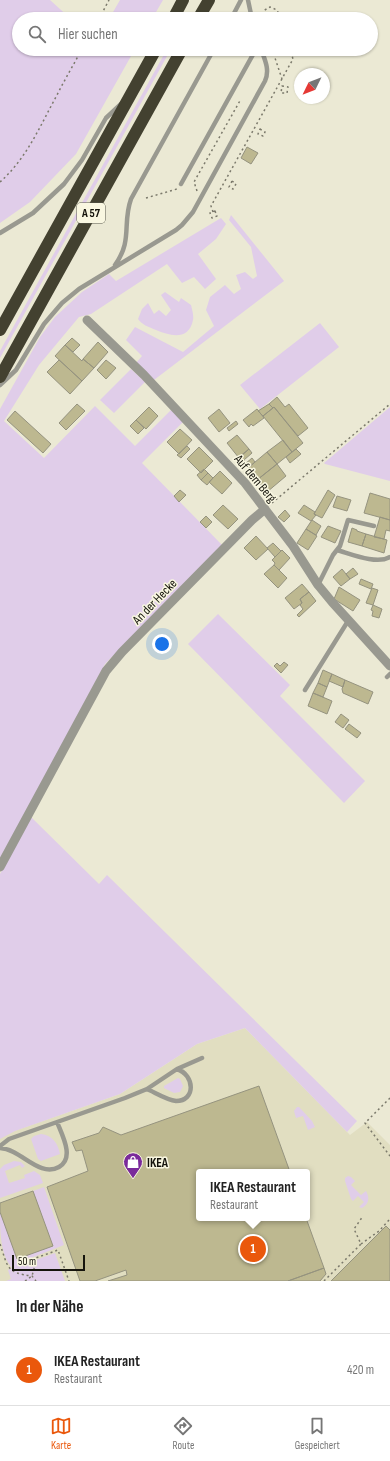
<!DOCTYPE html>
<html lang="de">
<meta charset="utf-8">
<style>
body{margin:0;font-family:"Sofia Sans Condensed",sans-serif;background:#f2f2f2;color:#222}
.compass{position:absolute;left:294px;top:68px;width:36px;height:36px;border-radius:50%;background:#fff;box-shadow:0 1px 3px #0004;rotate:227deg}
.scale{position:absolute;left:12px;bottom:10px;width:73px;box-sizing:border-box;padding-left:4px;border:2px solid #15140c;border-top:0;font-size:11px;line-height:14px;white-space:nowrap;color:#15140c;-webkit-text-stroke:3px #f9f7e1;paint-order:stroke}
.you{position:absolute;left:162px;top:644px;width:14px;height:14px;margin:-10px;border:3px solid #fff;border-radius:50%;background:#1a73e8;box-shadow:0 0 0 6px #1a73e833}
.badge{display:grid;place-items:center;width:26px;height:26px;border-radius:50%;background:#ea580c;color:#fff;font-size:13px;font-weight:700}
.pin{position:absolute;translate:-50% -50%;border:2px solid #fff;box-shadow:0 1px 4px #0006}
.popup{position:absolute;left:196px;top:1169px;width:114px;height:52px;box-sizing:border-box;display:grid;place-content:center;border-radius:4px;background:#fff;filter:drop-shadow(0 1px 3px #0005);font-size:13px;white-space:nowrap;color:#767676}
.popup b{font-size:15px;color:#222}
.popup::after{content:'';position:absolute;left:50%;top:100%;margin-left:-8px;border:8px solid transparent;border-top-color:#fff}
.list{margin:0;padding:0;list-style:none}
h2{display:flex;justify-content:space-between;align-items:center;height:52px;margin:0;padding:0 16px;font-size:17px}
h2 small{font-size:13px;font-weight:400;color:#767676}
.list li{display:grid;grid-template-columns:26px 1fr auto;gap:12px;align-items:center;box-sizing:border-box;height:72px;padding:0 16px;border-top:1px solid #e0e0e0}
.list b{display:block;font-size:15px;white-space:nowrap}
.list p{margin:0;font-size:13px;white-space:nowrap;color:#767676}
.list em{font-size:13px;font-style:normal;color:#767676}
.icon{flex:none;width:22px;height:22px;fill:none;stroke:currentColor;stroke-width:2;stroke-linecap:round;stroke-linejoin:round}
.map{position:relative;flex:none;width:390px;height:1281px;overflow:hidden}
.search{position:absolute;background:#fff;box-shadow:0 1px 3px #0004;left:12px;right:12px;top:12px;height:44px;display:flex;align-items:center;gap:10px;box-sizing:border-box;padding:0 14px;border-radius:22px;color:#767676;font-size:15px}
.sheet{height:124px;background:#fff}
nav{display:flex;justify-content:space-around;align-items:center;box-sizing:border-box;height:56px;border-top:1px solid #e0e0e0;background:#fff;font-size:11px;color:#767676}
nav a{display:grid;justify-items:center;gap:2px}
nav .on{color:#ea580c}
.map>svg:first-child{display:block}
.built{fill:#e1dec1;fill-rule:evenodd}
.green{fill:#e0cde9}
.building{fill:#bdb890;stroke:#95937f}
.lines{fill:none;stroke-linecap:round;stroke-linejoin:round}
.path{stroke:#7b796b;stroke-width:1.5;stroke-dasharray:2 3;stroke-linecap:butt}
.service{stroke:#999990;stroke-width:4.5}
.minor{stroke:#999990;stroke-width:9}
.motorway{stroke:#434130;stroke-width:12}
.labels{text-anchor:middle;stroke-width:3;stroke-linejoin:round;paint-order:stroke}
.shield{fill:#f9f7e1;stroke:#59584c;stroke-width:1}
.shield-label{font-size:12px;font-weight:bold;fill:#15140c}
.street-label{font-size:13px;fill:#15140c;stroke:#f9f7e1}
.poi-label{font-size:13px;font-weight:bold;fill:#15140c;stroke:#f9f7e1;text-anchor:start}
</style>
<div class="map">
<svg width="390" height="1281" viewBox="0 0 390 1281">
<rect width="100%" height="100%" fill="#ebe9d4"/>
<!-- built -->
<path class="built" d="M245 1028 350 1135 367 1122 390 1145V1281H0V1136L120 1094 197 1044ZM199 1172H307V1218H199Z"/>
<!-- green -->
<path class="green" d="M0 0H50L71 19H19V49H135L76 154 30 202 0 223Z
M120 0H163L152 19H109Z
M167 49H171L0 358V351Z
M231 215 284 281 154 380 136 363 142 356 126 340 135 327 183 352 214 326 206 310 210 297 225 285 234 294 241 289 236 275 245 272 253 279 257 276 251 247 229 220Z
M221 218 226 224 216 239 198 254 216 279 205 289 194 277 182 283 167 264 91 314 79 317 39 365 4 421 44 458 95 406 135 446 172 409 184 421 142 463 222 545 105 664 0 860V409L40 337 55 317 82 292 109 274 116 281Z
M165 292 179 302 181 298 191 305C192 309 194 316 193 320 189 341 170 336 156 330 149 327 142 325 138 319L142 309 148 303 154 314 159 310 166 316 171 310 161 295Z
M320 323 339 347 260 409 240 385Z
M131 369 145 382 114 413 100 400Z
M390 407V481L325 464 324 463Z
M218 614 290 685 280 696 365 781 344 803 188 644Z
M31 817 99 884 107 875 357 1121 347 1132 245 1028 197 1044 120 1094 15 1131 0 1139V874Z
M178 1078 180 1079 183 1086 180 1092 174 1093 164 1088V1086Z
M297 1107H299L312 1121 315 1127 308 1130 303 1116 296 1118 294 1111Z
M41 1134C53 1135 58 1144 60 1154L41 1161 38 1159 31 1139 34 1136Z
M14 1161 21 1162 25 1166 22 1168 20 1165 5 1171 9 1183 25 1178 24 1175 34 1171 40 1175 43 1183 0 1198V1169L4 1165Z
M348 1176 351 1177 355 1181 351 1185 361 1195 366 1191C370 1198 369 1204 362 1208L359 1207 364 1202 358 1196 353 1201 351 1199 345 1181V1178Z
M44 1187 64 1245 31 1258 33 1261 55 1253 65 1281H6L11 1279 8 1270 12 1268C0 1254 0 1230 0 1212L17 1259 53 1246 33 1191Z"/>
<!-- building -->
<path class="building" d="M247 147 258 153 251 164 241 158Z
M72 338 80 345 73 352 65 345Z
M98 342 108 352 94 368 83 359Z
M65 345 82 361 83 359 94 368 82 381 55 356Z
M59 360 82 381 70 394 47 372Z
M106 360 116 368 106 379 97 370Z
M277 397 285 407 289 404 308 428 298 436 274 407 273 408 269 404Z
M77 404 85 411 66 430 59 423Z
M269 404 273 408 263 416 258 411Z
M149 407 158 416 146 429 136 420Z
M274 407 303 443 292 452 263 416Z
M219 409 230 423 219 432 208 418Z
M257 409 264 418 253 426 251 424 249 427 243 420Z
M15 411 51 444 43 453 7 420Z
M136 420 144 428 138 434 130 426Z
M236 421 238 424 229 431 227 428Z
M180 429 192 440 179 454 167 442Z
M237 435 249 449 239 458 227 443Z
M283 440 292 452 277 464 267 452Z
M187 446 190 449 181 458 177 455Z
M199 447 213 461 201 473 187 459Z
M249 449 252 453 244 460 245 461 244 462 239 457Z
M296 449 301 454 290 463 286 457Z
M267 452 277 464 257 480 248 468Z
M252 458 255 462 248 468 245 464Z
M277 464 286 476 267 492 257 480Z
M204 469 208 473 201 480 197 475Z
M220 471 232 483 222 494 209 482Z
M208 473 213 478 207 485 201 480Z
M180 490 186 495 179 502 174 496Z
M328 490 335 495 322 518 314 514Z
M370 493 390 499V520L364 513Z
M337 496 351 500 347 511 333 507Z
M223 505 238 519 228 529 213 515Z
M304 505 315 512 314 514 316 515 311 521 298 513Z
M285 510 290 516 284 522 278 517Z
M206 516 212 522 206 528 200 522Z
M380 517 390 520V531L386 530 384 539 374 537Z
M312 520 321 526 316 535 306 529Z
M328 526 341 531 335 543 321 537Z
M352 528 357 530V531L366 534 362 546 348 542Z
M306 529 317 536 308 550 297 543Z
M366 534 387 540 384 553 362 546Z
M256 536 268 549 256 560 244 548Z
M273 543 281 551 275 557 267 548Z
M282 550 290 558 279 570 274 565 275 563 272 560Z
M274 565 287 578 278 588 264 574Z
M353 568 358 574 350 579 346 574Z
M342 569 350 579 341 586 333 577Z
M361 579 373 584 371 589 359 584Z
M302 584 309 592 300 599 302 603 294 609 285 598Z
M339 587 360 600 353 611 334 599Z
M372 588 378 590 373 605 366 603Z
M309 592 316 601 299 617 297 615 303 609 300 605 302 603 300 599Z
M373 605 382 609 379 618 372 616 373 611 371 610Z
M284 662 288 665 281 673 274 666 277 663 280 666Z
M323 670 332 674 327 687 318 683Z
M332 674 345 680 343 687 329 681Z
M345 680 373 692 368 704 343 693 342 689Z
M318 683 327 687 323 697 313 693Z
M313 693 332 701 327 714 308 706Z
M341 714 349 720 343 728 335 722Z
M349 724 361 733 357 738 345 729Z
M259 1086 290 1172H199V1218H306L324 1268 288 1281H108L127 1275 126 1270 95 1281H80L47 1187 88 1171 82 1150 76 1151 72 1142 99 1133 103 1127 121 1135Z
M33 1191 53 1246 17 1259 0 1212V1203Z
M386 1226 390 1230V1281H331Z
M324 1268 326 1274 320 1281H288Z"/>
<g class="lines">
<!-- path -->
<path class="path" d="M99 19 109 0
M263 19V11L270 7 277 10 281 19
M272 49 282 79
M282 86 288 87 287 93H281Z
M260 129 265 132 263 136 258 134Z
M232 181 236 184 233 189 229 187Z
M0 182C27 158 40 126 57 95 65 79 74 64 82 49
M197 191 194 182 241 99
M146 198 177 189
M215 211 217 216 212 218 210 213Z
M213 212 211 206 293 59 290 49
M272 503 390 404
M390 1098 365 1123 390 1156
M0 1244C8 1267 6 1273 32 1276L36 1281
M361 1244 379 1231 390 1219
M25 1281 32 1276 35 1265 33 1259 58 1250 69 1281
M324 1281 361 1244 354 1229 363 1216"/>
<!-- service -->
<path class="service" d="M248 0 252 19
M231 19 241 0
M181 184 256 49
M0 233 33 213 64 184 82 160 106 118 121 104
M115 265C133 240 122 224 131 199L214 49
M0 385 16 370 44 324 62 303 79 289 176 230 182 225 193 212 265 81C270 70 265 60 261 49
M337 550C351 554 377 565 390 557
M318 585 333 555 340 546 348 520 374 526
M387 677 390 674
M305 690 348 621
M177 1069 202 1058
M0 1146 9 1139 125 1098 147 1089 177 1069C195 1075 196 1101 176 1101 167 1100 156 1093 147 1089
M0 1148C21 1149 39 1178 59 1167 75 1158 62 1135 57 1122"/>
<!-- minor -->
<path class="minor" d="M87 320 144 375 245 483 293 546 318 585 332 602 390 666
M0 867 106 671 122 652 252 520 265 509"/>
<!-- motorway -->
<path class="motorway" d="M173 19 183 0
M198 19 209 0
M0 330 156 49
M0 377 182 49"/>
</g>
<!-- icons -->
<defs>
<symbol id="shop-pin" viewBox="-11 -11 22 30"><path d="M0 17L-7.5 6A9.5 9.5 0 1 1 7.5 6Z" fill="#7a2a9b" stroke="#f9f7e1"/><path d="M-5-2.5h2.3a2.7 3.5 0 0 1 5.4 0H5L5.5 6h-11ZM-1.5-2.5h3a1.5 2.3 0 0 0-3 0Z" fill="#fff"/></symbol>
</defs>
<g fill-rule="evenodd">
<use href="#shop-pin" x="122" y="1151" width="22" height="30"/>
</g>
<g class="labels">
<!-- shield labels -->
<rect class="shield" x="77" y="203" width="28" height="20" rx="3"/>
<g class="shield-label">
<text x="91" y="217">A 57</text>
</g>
<!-- street labels -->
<g class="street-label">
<text transform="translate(256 478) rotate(50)" y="5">Auf dem Berg</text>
<text transform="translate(154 601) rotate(-46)" y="5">An der Hecke</text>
</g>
<!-- poi labels -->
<g class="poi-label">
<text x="147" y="1167">IKEA</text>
</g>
</g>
</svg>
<svg class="compass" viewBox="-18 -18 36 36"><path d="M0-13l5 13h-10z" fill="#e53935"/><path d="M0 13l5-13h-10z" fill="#767676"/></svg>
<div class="scale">50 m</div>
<div class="you"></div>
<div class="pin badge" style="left:253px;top:1249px">1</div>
<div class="popup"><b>IKEA Restaurant</b>Restaurant</div>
<div class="search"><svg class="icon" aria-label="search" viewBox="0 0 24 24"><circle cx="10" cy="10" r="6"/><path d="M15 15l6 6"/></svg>Hier suchen</div>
</div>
<section class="sheet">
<h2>In der Nähe<small></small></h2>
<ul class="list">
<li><span class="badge">1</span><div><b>IKEA Restaurant</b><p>Restaurant</p></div><em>420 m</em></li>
</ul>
</section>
<nav>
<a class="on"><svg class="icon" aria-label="map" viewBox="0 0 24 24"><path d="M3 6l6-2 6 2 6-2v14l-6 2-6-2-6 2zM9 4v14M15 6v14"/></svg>Karte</a>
<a><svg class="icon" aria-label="directions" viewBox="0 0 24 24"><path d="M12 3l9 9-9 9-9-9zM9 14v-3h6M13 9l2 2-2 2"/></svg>Route</a>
<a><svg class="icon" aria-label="saved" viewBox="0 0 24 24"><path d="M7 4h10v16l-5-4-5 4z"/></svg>Gespeichert</a>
</nav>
